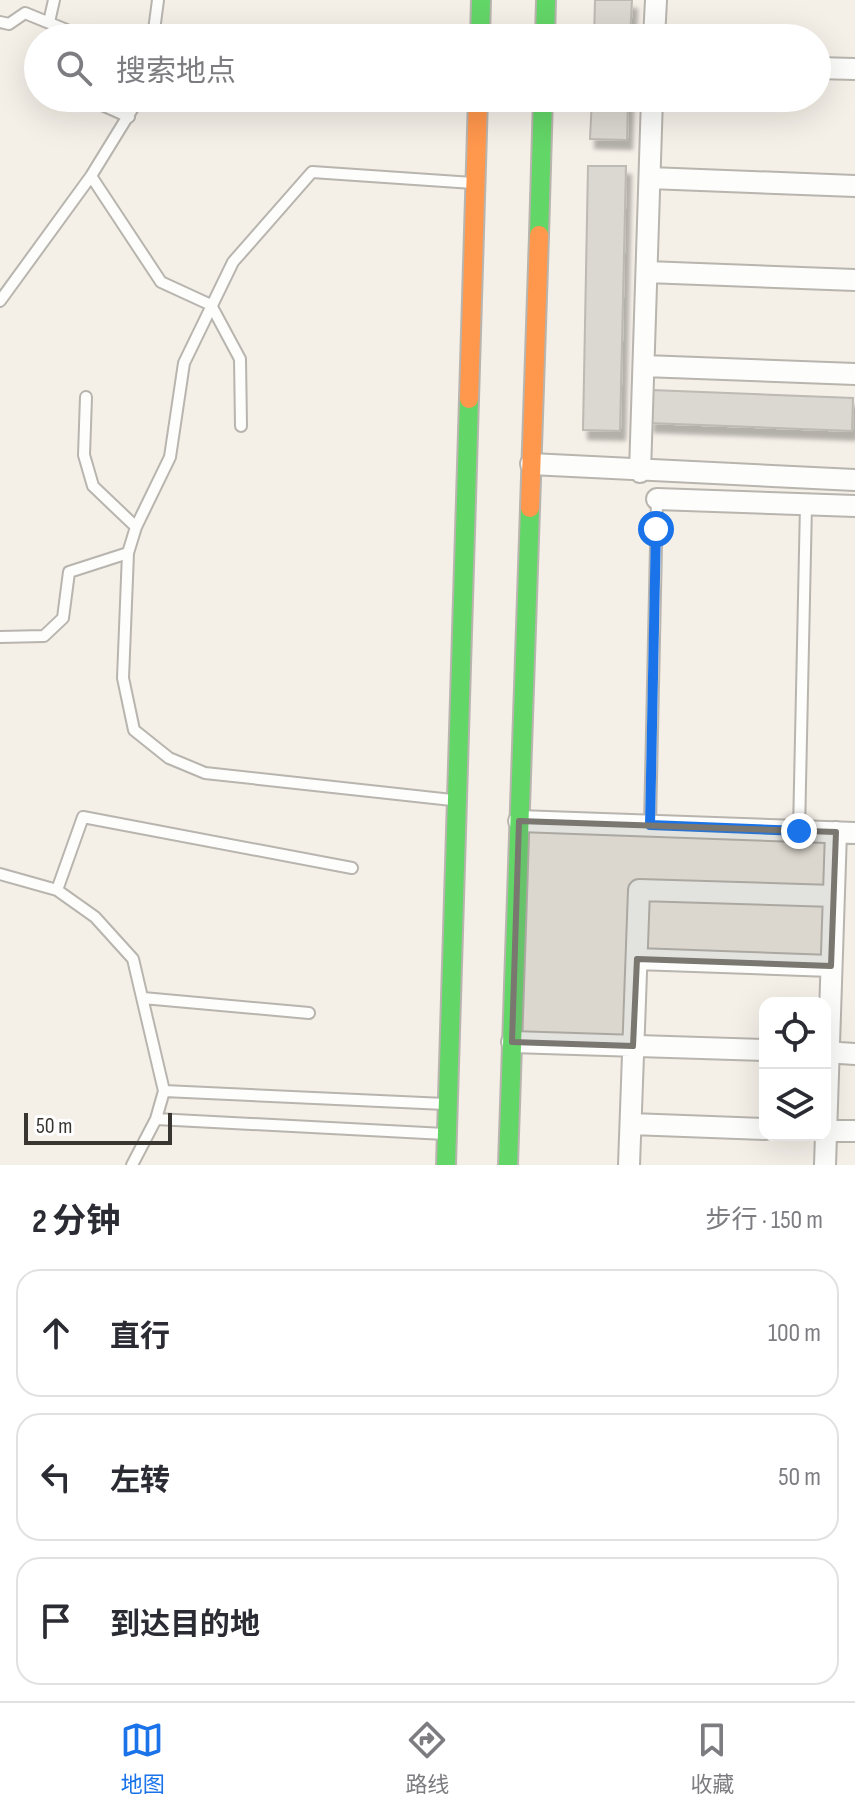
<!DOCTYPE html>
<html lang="zh">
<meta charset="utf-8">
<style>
body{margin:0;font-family:"Sofia Sans Condensed","Noto Sans SC",sans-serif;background:#f2f2f3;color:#2b2b33}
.controls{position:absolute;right:24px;bottom:24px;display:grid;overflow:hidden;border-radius:16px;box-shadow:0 8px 32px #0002}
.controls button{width:72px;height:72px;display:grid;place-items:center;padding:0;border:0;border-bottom:2px solid #e1e1e2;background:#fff;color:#2b2b33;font:40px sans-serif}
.scale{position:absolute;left:24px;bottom:20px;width:148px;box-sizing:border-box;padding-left:8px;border:4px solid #393530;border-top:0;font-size:22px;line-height:28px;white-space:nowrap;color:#393530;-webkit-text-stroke:6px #fff;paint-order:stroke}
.stop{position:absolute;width:24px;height:24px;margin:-18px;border:6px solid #1a73e8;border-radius:50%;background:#fff}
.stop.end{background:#1a73e8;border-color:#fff;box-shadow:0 2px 8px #0008}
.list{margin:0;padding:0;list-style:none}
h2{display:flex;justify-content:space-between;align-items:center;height:104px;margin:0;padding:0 32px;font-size:34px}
h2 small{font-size:26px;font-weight:400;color:#7c7c81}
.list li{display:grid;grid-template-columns:52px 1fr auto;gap:24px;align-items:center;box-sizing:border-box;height:128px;margin:0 16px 16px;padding:0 16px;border:2px solid #e1e1e2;border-radius:24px}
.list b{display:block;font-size:30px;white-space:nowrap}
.list em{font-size:26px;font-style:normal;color:#7c7c81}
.icon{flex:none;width:44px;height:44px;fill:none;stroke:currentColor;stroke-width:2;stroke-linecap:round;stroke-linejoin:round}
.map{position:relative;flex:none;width:855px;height:1165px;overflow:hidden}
.search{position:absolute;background:#fff;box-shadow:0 8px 32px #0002;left:24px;right:24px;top:24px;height:88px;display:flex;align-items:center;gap:20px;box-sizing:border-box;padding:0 28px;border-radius:44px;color:#7c7c81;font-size:30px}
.sheet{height:536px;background:#fff}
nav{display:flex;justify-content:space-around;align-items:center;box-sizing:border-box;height:112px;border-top:2px solid #e1e1e2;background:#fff;font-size:22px;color:#7c7c81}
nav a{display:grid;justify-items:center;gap:4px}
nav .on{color:#1a73e8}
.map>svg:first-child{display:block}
.building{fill:#dbd7d1;stroke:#bdb9b3;stroke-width:2;filter:url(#shadow)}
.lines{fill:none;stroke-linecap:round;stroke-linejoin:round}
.lane-casing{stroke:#b8b4ae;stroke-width:14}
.street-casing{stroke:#b8b4ae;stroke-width:24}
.fast-casing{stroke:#b8b4ae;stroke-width:22}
.slow-casing{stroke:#b8b4ae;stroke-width:22}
.lane{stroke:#fdfdfb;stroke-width:10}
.street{stroke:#fdfdfb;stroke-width:20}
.fast{stroke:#63d668;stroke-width:18}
.slow{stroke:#ff974d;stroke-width:18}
.route{stroke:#1a73e8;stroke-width:10}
.marked{fill:#7a7670;fill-opacity:0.2;stroke:#7a7670;stroke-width:6;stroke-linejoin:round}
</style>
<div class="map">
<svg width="855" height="1165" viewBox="0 0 855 1165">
<defs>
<filter id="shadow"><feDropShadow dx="5" dy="9" stdDeviation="2" flood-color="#0004"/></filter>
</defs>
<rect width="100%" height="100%" fill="#f4efe7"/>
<!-- building -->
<path class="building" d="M595 0H632L630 38H594Z
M592 98H628L627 140 590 139Z
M588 166H626L620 431 583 430Z
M651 390 853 398 852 431 649 423Z"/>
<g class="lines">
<defs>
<path id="lane" d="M0 22 9 24 25 13 86 38
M49 22 54 0
M153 38 158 0
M100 98V104L129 117
M91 176 161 282 211 305 240 359 241 426
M0 301 91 176 139 98
M86 397 84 455 93 486 136 527
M0 637 44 636 63 618 69 572 128 553
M452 800 205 773 169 758 134 730 123 678 128 553 136 527 170 457 184 363 233 262 312 172 473 183
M650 825 657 499
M799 831 806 505
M0 874 57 890 95 917 133 959 164 1091 156 1119 132 1165
M57 890 83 817 352 868
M143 998 309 1013
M164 1091 445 1104
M156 1119 445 1134"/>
<path id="street" d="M654 38 656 0
M817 68 855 69
M650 178 855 186
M647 272 855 280
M644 366 855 374
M531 464 855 480
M640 472 652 98
M657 499 855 506
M519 821 855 833
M637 959 831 966
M512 1042 765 1050
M825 1052 855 1054
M631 1124 765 1129
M825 1131H855
M629 1165 639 890 834 896
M825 1165 836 832"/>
<path id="fast" d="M480 38 481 0
M545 38 546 0
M539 235 543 98
M446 1165 469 399
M508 1165 530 508"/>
<path id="slow" d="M469 399 478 98
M530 508 539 235"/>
</defs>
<!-- lane casing -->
<use href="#lane" class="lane-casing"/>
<!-- street casing -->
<use href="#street" class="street-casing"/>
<!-- fast casing -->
<use href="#fast" class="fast-casing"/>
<!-- slow casing -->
<use href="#slow" class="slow-casing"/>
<!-- lane -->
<use href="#lane" class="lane"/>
<!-- street -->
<use href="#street" class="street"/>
<!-- fast -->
<use href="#fast" class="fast"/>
<!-- slow -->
<use href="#slow" class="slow"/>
</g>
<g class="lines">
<!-- route -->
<path class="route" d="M656 529 650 825 799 831"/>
</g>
<!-- marked area -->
<path class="marked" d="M519 821 836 832 831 966 637 959 633 1046 512 1042Z"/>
</svg>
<div class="controls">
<button><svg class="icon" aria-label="locate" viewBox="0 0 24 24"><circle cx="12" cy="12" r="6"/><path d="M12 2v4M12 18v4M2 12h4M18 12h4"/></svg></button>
<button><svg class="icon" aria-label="layers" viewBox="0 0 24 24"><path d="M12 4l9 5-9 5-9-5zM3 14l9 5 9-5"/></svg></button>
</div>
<div class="scale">50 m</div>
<div class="stop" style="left:656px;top:529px"></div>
<div class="stop end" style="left:799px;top:831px"></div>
<div class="search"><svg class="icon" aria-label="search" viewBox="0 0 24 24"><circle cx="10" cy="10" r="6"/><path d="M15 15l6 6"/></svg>搜索地点</div>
</div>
<section class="sheet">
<h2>2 分钟<small>步行 · 150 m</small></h2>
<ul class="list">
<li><svg class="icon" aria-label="ahead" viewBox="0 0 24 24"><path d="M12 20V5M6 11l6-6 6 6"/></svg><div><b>直行</b></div><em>100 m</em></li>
<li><svg class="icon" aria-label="left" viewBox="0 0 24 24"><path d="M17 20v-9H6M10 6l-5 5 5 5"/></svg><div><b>左转</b></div><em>50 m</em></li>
<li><svg class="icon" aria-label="arrive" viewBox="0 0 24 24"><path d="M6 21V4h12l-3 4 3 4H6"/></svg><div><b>到达目的地</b></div></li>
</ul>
</section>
<nav>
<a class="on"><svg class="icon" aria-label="map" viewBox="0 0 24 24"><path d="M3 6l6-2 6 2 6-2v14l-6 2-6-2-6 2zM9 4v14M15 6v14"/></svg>地图</a>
<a><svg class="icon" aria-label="directions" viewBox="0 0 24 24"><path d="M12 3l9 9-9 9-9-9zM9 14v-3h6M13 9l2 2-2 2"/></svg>路线</a>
<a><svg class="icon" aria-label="saved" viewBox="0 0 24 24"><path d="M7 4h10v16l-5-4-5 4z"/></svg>收藏</a>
</nav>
